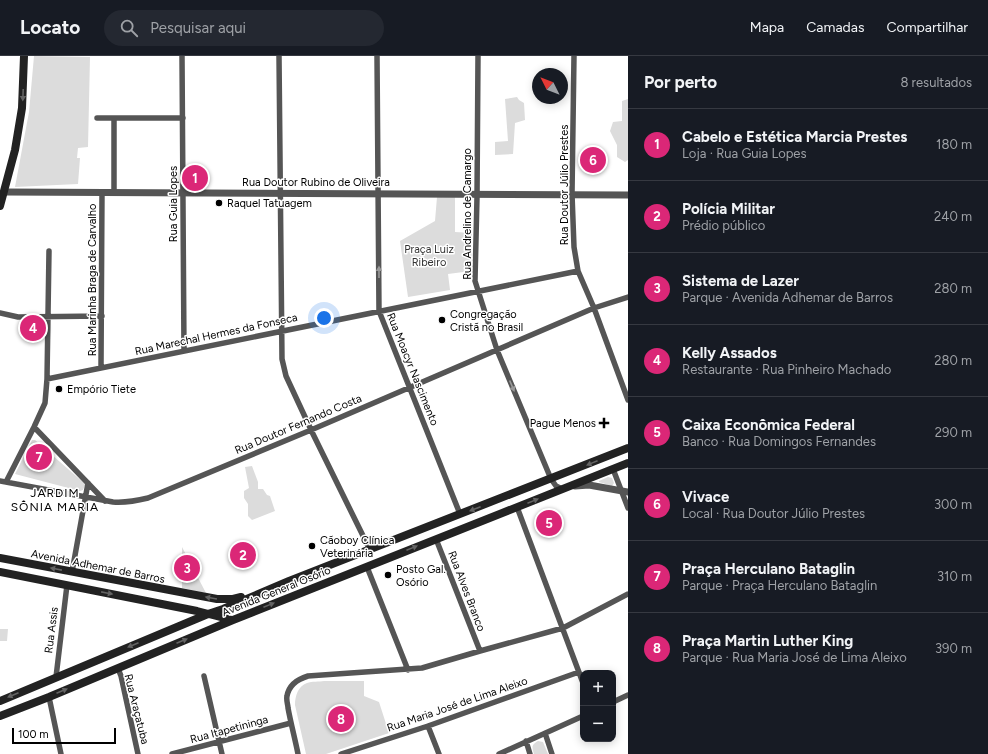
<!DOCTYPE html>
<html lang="pt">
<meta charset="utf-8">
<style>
body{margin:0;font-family:Figtree,sans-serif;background:#242831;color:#f1f3f6}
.controls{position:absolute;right:12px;bottom:12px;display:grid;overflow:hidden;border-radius:8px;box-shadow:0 2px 10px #0003}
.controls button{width:36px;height:36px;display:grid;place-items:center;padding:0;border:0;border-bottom:1px solid #363941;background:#171b24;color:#f1f3f6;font:20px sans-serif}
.compass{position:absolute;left:532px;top:12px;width:36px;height:36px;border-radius:50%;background:#171b24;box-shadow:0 2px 10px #0003;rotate:312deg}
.scale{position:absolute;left:12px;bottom:10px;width:104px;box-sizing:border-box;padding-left:4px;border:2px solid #000;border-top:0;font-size:11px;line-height:14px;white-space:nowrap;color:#000;-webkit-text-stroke:3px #fff;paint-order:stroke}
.you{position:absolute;left:324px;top:262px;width:14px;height:14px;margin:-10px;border:3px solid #fff;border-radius:50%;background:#1a73e8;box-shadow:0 0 0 6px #1a73e833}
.badge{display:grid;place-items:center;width:26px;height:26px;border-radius:50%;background:#db2777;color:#fff;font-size:13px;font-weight:700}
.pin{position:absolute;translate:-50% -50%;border:2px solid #fff;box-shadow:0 1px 4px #0006}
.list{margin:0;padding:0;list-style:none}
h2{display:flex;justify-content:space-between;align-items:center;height:52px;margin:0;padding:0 16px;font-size:17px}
h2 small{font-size:13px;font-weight:400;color:#9ea1a6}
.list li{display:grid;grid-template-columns:26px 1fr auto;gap:12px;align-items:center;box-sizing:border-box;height:72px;padding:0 16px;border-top:1px solid #363941}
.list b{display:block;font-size:15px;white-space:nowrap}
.list p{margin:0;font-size:13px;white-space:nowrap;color:#9ea1a6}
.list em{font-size:13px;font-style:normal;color:#9ea1a6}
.icon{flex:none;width:22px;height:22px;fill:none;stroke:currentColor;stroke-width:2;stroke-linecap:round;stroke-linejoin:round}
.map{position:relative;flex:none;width:628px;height:698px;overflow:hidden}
header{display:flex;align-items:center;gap:24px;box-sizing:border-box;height:56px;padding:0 20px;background:#171b24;border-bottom:1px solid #363941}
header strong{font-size:19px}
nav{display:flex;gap:22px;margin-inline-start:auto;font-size:14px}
.search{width:280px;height:36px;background:#242831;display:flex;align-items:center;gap:10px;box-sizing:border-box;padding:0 14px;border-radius:22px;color:#9ea1a6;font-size:15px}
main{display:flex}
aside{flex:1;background:#171b24}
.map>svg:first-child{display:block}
.green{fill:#dcdcdc}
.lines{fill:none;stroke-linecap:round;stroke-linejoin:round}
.minor{stroke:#555;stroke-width:5.5}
.tertiary{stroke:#555;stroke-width:7}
.secondary{stroke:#222;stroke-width:8}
.oneway{fill:#646464}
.oneway2{fill:#999}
.poi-dot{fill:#000;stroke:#fff;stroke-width:1.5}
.labels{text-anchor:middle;stroke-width:3;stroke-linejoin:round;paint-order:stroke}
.street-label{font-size:11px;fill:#000;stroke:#fff}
.poi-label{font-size:11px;fill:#000;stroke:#fff;text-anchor:start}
.park-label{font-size:11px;fill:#333;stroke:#fff}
.neighbourhood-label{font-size:12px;letter-spacing:1px;fill:#000;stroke:#fff}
</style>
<header>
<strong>Locato</strong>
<div class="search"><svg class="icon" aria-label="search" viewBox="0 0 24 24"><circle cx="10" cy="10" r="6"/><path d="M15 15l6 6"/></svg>Pesquisar aqui</div>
<nav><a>Mapa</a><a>Camadas</a><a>Compartilhar</a></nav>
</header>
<main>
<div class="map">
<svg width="628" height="698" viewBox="0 0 628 698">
<rect width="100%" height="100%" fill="#fff"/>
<!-- green -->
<path class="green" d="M34 0 90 1 88 91 78 92 77 102H80L78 128 15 131 29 56Z
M517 41 519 44 524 47 525 64 515 67 513 98 495 99V86L508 85 505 43Z
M628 43V104L625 106 617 101V89L610 75 613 66 622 65V45Z
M455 140V176L472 177 471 215 448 218 450 234 408 241 400 185 435 165 437 141Z
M32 384H35L84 427 85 429 83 434 80 435 15 418Z
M252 410 258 426V433H263L267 439 270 440 275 455 252 464 248 460V448L244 442V435L249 432 245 411Z
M608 421 612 422 614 427 612 430 599 426V425Z
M182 491 206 537 182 532Z
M0 573H8L7 585H0Z
M324 625H364V640L379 646 389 677 326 698H306L295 649C295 640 298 630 307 627 312 625 319 626 324 625Z
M538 685 543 686 548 698H534C532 691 531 689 538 685Z"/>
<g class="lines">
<!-- minor -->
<path class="minor" d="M182 0 184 295
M279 0 282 303 286 320 312 376 370 494
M377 0 379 255 460 458
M478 0 477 141 475 225 497 294 551 423 556 430 562 433
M574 0 572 138 574 191 578 215 594 252 628 344
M97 62H183
M114 62V136
M0 257 18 261 102 260
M101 312 102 136
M47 323 578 215
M34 371 105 445
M613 413 628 452
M0 425 113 446C126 447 136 445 148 442L311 374 594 252 628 241
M6 426 34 371 45 347 47 323 49 195
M517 451 583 627
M436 483 480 595
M367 511 408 614
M72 516 88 427
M116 613 119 615 121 620 138 698
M204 620 222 698
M56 621 67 529
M49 641 61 698
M613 646 628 639
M428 670 439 698
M545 677 552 698
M526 685 530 698
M172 698 291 667
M298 698C295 683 291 668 288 652 288 649 286 644 287 640 289 629 298 623 308 620L422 612 480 595 563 572 628 538
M341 698 428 670 579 616
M499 698 583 660"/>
<!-- tertiary -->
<path class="tertiary" d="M4 136 628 139
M575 430 589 429 628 436"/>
<!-- secondary -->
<path class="secondary" d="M0 150 15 94 22 52 24 0
M0 502 217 543H233L241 541
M0 516 197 555 232 564
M0 645 208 558 223 553 289 525 628 392
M0 660 49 641 233 564 628 407"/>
</g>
<!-- one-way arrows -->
<defs><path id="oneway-solid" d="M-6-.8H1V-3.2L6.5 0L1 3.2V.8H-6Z"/></defs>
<g class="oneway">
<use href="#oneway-solid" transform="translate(23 39) rotate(92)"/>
<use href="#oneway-solid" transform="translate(592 407) rotate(158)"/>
<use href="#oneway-solid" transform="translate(533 445) rotate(-22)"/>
<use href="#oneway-solid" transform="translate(475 453) rotate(159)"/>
<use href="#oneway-solid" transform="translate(412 492) rotate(-22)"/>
<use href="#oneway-solid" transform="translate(56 513) rotate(-169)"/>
<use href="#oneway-solid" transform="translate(107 537) rotate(11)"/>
<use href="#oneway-solid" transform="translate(211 542) rotate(-170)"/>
<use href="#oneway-solid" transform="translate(269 549) rotate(-22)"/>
<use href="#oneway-solid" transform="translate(182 585) rotate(-23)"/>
<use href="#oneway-solid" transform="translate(133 589) rotate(157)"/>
<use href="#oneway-solid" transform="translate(62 635) rotate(-23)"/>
<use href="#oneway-solid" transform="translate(13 639) rotate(157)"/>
</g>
<g class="oneway2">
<use href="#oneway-solid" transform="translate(379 216) rotate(-90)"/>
<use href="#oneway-solid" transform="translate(512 330) rotate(67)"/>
</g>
<!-- markers -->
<g class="poi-dot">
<circle cx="219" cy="147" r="4"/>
<circle cx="442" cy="264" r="4"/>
<circle cx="59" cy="333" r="4"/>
<path d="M602 361h4v4h4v4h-4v4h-4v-4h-4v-4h4z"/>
<circle cx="312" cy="490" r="4"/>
<circle cx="388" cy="519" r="4"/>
</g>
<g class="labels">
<!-- street labels -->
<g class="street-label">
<text x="316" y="130">Rua Doutor Rubino de Oliveira</text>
<text transform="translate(564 129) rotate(-90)" y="4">Rua Doutor Júlio Prestes</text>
<text transform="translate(173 148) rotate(-90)" y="4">Rua Guia Lopes</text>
<text transform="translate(467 158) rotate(-90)" y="4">Rua Andrelino de Camargo</text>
<text transform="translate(92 224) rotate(-90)" y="4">Rua Marinha Braga de Carvalho</text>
<text transform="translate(216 278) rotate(-12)" y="4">Rua Marechal Hermes da Fonseca</text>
<text transform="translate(413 313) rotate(68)" y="4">Rua Moacyr Nascimento</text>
<text transform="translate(298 368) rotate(-23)" y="4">Rua Doutor Fernando Costa</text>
<text transform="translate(98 510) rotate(11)" y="4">Avenida Adhemar de Barros</text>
<text transform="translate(276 535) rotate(-22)" y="4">Avenida General Osório</text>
<text transform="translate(467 535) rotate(69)" y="4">Rua Alves Branco</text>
<text transform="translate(51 574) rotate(-83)" y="4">Rua Assis</text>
<text transform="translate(457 648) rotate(-19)" y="4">Rua Maria José de Lima Aleixo</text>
<text transform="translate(137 653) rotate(76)" y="4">Rua Araçatuba</text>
<text transform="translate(229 673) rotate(-15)" y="4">Rua Itapetininga</text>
</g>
<!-- poi labels -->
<g class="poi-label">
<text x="227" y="151">Raquel Tatuagem</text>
<text x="450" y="262">Congregação<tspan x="450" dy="13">Cristã no Brasil</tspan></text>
<text x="67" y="337">Empório Tiete</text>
<text x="596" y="371" text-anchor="end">Pague Menos</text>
<text x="320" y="488">Cãoboy Clínica<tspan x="320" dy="13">Veterinária</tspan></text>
<text x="396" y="517">Posto Gal.<tspan x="396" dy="13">Osório</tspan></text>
</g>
<!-- park labels -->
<g class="park-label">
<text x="429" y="197">Praça Luiz<tspan x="429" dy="13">Ribeiro</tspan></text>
</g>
<!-- neighbourhood labels -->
<g class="neighbourhood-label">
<text x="55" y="441">JARDIM<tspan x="55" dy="14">SÔNIA MARIA</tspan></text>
</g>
</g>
</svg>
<div class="controls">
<button>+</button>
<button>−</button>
</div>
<svg class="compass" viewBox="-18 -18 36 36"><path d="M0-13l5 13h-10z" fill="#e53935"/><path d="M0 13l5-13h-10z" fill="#9ea1a6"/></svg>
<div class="scale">100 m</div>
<div class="you"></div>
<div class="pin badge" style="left:195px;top:122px">1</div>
<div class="pin badge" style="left:243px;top:499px">2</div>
<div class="pin badge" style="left:187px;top:512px">3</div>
<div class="pin badge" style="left:33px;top:272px">4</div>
<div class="pin badge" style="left:549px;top:467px">5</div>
<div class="pin badge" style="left:593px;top:104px">6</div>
<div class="pin badge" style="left:39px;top:401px">7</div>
<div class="pin badge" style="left:341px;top:663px">8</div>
</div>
<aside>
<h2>Por perto<small>8 resultados</small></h2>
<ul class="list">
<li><span class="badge">1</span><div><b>Cabelo e Estética Marcia Prestes</b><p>Loja · Rua Guia Lopes</p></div><em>180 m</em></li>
<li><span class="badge">2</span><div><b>Polícia Militar</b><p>Prédio público</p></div><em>240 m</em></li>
<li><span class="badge">3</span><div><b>Sistema de Lazer</b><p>Parque · Avenida Adhemar de Barros</p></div><em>280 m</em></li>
<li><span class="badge">4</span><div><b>Kelly Assados</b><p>Restaurante · Rua Pinheiro Machado</p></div><em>280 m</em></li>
<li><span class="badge">5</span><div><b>Caixa Econômica Federal</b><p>Banco · Rua Domingos Fernandes</p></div><em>290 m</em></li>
<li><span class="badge">6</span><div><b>Vivace</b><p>Local · Rua Doutor Júlio Prestes</p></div><em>300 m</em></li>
<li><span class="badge">7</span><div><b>Praça Herculano Bataglin</b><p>Parque · Praça Herculano Bataglin</p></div><em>310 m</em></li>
<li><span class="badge">8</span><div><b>Praça Martin Luther King</b><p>Parque · Rua Maria José de Lima Aleixo</p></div><em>390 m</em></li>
</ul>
</aside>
</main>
